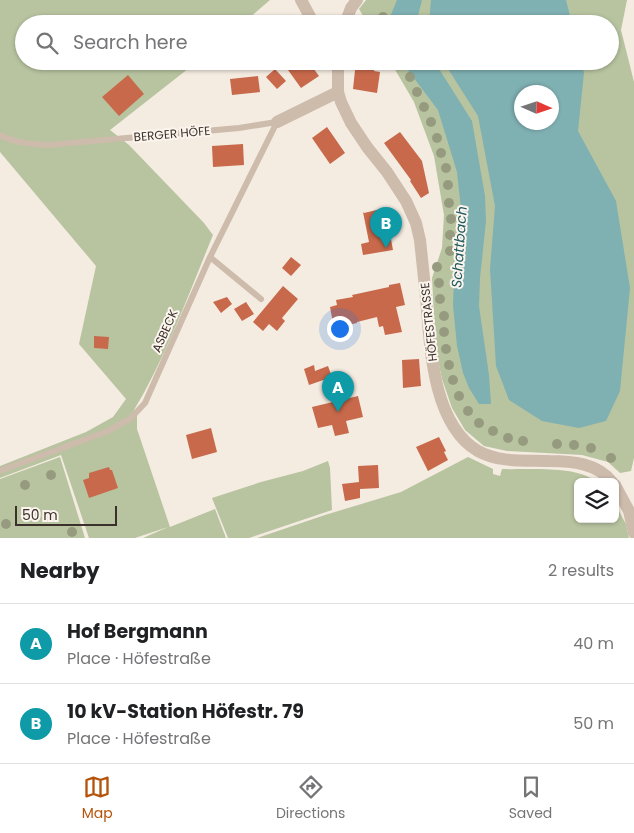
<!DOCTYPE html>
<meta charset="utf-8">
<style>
body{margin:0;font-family:Poppins,sans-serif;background:#f2f2f2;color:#202124}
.controls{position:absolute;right:15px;bottom:15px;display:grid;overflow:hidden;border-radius:8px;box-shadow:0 1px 4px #0004}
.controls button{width:45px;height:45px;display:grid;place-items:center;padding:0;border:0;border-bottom:1px solid #e0e0e0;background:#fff;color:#202124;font:25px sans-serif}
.compass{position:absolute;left:514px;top:85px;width:45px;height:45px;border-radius:50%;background:#fff;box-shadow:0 1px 4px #0004;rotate:93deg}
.scale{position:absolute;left:15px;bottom:12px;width:102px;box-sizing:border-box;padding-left:5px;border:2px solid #3b302b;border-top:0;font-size:14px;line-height:18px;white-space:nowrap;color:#3b302b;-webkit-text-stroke:4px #fbf5ee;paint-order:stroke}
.you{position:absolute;left:339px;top:328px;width:18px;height:18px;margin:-12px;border:4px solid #fff;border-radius:50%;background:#1a73e8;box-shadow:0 0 0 8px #1a73e833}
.badge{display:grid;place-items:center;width:32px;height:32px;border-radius:50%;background:#b45309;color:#fff;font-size:16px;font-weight:700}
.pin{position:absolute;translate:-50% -41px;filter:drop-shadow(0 1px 2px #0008)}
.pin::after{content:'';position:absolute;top:26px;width:18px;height:15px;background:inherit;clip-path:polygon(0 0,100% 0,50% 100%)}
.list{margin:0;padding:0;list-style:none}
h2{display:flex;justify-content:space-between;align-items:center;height:65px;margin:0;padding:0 20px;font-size:21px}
h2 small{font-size:16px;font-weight:400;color:#757577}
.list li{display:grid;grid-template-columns:32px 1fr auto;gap:15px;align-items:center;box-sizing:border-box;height:80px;padding:0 20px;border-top:1px solid #e0e0e0}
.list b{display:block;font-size:19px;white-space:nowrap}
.list p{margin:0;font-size:16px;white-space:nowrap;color:#757577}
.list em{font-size:16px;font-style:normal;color:#757577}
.icon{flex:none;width:28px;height:28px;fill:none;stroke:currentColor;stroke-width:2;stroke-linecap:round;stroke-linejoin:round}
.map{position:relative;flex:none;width:634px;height:538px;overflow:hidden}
.search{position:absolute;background:#fff;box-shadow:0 1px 4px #0004;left:15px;right:15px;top:15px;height:55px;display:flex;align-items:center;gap:12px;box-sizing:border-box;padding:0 18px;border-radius:28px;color:#757577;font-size:19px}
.sheet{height:225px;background:#fff}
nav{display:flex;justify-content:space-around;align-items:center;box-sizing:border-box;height:70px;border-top:1px solid #e0e0e0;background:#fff;font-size:14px;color:#757577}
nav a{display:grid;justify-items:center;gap:2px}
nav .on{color:#b45309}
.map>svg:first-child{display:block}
.green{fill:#b8c4a0;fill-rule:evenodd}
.water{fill:#7fb0b2;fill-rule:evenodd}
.building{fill:#c8694b}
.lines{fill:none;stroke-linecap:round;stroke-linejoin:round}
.service{stroke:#cdbbac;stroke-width:6}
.minor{stroke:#cdbbac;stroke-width:12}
.tree{fill:#969b7f}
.labels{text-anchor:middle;stroke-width:4;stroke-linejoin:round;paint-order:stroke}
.street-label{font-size:12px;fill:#3b302b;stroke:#fbf5ee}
.water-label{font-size:14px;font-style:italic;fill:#1f5a5e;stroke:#fbf5ee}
</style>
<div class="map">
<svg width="634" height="538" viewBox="0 0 634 538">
<rect width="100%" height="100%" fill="#f4ebe1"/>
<!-- green -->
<path class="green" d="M0 0H270L242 24H24V61H198L110 130 129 145 204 223 213 235C189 293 166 357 134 410L137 415V429L170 527 215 509 226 538H143L168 527 135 538H89L61 455 0 478V466L86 432 113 417 126 399 79 344 96 266 0 152Z
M366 0H627L621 30 634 82V458L631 471 620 473 608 462 582 455 507 451 484 446 465 430 452 408 442 379 436 351 432 278 442 248 444 215 434 156 414 102 390 61H610V24H368L359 9ZM522 92H552V122H522Z
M60 457 85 538H0V479Z
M468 457 493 469V474L500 476 502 469C528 470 576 465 597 482H578V519H615V504L626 524 629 538H257L325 515 401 492Z
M328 461 330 468 332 510 249 538H228L212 498 261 482 303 471Z"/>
<!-- water -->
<path class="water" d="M397 0H422L416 24H390L389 19Z
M431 0H566L572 24H429Z
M401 61H434L472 121 485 196 486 221 480 278 479 306 489 375 491 404H479L469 388 463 373 457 346 453 305 455 254 462 219 457 172 438 110Z
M443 61H581L584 73 578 131 616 201 630 288 620 391 606 421 579 428 542 421 509 400 496 366 490 269 495 206 478 116ZM552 92V122H522V92Z"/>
<!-- building -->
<path class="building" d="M299 61H308L319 76 301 88 288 70Z
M356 61H375L374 71 380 72 377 93 353 89Z
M275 69 286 81 277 89 266 77Z
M128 75 144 94 119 116 102 97Z
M258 76 260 92 232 95 230 79Z
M327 127 345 153 330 164 312 138Z
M400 132 422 161 429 193 421 198 410 181 411 180 384 143Z
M243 144 244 165 213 167 212 146Z
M385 208 393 250 363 255 361 244 369 242 363 212 364 213Z
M291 257 301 265 291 276 282 268Z
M400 283 405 305 396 307 402 332 385 335 383 326 379 327 377 317 357 322V323L334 328 330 307 337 305 336 300 353 297 352 295 389 287V285Z
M283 286 298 299 282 318 285 321 277 331 269 324 263 331 253 322Z
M227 297 232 304 221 313 213 302Z
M246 302 254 314 242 321 234 309Z
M94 336 109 337 108 349 94 348Z
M419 359 421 386 403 388 402 360Z
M314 365 315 371 328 366 332 377 309 385 304 369Z
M358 396 363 417 346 421 349 433 335 436 332 425 318 428 312 407Z
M211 428 217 452 192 459 186 435Z
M439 437 446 451 444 452 448 460 428 471 416 447Z
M378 465 379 488 360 489V498L345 501 342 484 359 482 358 466Z
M109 467 110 470H112L118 488 89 498 83 480 89 478V473Z"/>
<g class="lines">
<!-- service -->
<path class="service" d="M0 135C15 143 31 144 48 145L239 128 277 122
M210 257 261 299
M0 471 108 431 130 419 145 403 210 257 277 122"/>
<!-- minor -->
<path class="minor" d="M301 0 314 24
M345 24 351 8 357 0
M338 61V92L341 102 351 123 367 147 387 172 406 201 416 223 420 240C422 259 424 278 426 297 430 345 432 424 478 451 499 463 527 460 549 461 572 461 597 463 612 482
M277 122 338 92
M615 485 629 511 634 533"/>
</g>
<!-- trees -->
<g class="tree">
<circle cx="383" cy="17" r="5"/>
<circle cx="410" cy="77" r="5"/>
<circle cx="417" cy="92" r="5"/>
<circle cx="424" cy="107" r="5"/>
<circle cx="431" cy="122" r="5"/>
<circle cx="437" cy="138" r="5"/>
<circle cx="441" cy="153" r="5"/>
<circle cx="446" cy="168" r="5"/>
<circle cx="448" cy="185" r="5"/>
<circle cx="449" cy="203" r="5"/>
<circle cx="451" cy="219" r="5"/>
<circle cx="450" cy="235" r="5"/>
<circle cx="450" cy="251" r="5"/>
<circle cx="437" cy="267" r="5"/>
<circle cx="439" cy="283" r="5"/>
<circle cx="440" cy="299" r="5"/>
<circle cx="444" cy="316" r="5"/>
<circle cx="444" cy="332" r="5"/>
<circle cx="446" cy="349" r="5"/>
<circle cx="449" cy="365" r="5"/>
<circle cx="453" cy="380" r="5"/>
<circle cx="459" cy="396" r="5"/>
<circle cx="468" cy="411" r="5"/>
<circle cx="479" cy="423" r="5"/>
<circle cx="493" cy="431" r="5"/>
<circle cx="508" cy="438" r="5"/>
<circle cx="523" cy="441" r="5"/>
<circle cx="557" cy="444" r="5"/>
<circle cx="574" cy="445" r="5"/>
<circle cx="591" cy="448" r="5"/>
<circle cx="611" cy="458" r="5"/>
<circle cx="51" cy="475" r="5"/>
<circle cx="25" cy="485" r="5"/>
<circle cx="35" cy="514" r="5"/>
<circle cx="6" cy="524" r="5"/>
<circle cx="72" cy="532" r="5"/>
</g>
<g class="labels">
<!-- street labels -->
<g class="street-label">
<text transform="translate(172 134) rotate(-5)" y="4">BERGER HÖFE</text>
<text transform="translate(429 322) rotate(-96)" y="4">HÖFESTRASSE</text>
<text transform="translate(165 331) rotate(-66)" y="4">ASBECK</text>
</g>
<!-- water labels -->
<g class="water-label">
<text transform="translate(459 247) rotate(-86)" y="5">Schattbach</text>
</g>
</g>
</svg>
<div class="controls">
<button><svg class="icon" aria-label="layers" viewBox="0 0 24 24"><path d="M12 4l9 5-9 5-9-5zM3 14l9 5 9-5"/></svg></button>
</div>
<svg class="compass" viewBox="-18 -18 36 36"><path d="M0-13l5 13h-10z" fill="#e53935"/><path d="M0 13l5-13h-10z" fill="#757577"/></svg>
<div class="scale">50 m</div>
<div class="you"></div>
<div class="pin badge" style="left:338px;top:412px;background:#0f9aa8">A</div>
<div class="pin badge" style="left:386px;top:248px;background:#0f9aa8">B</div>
<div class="search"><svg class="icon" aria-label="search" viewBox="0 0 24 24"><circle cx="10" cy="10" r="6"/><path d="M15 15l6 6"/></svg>Search here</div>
</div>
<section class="sheet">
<h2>Nearby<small>2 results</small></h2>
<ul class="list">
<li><span class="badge" style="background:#0f9aa8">A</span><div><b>Hof Bergmann</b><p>Place · Höfestraße</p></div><em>40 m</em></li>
<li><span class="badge" style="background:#0f9aa8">B</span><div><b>10 kV-Station Höfestr. 79</b><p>Place · Höfestraße</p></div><em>50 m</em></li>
</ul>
</section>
<nav>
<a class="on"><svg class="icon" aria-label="map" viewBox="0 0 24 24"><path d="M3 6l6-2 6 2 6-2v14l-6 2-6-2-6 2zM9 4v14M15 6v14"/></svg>Map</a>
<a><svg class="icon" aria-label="directions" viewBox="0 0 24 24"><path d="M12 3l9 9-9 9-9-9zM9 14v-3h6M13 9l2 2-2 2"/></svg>Directions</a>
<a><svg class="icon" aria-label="saved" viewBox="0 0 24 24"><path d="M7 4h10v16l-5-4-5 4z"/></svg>Saved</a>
</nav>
